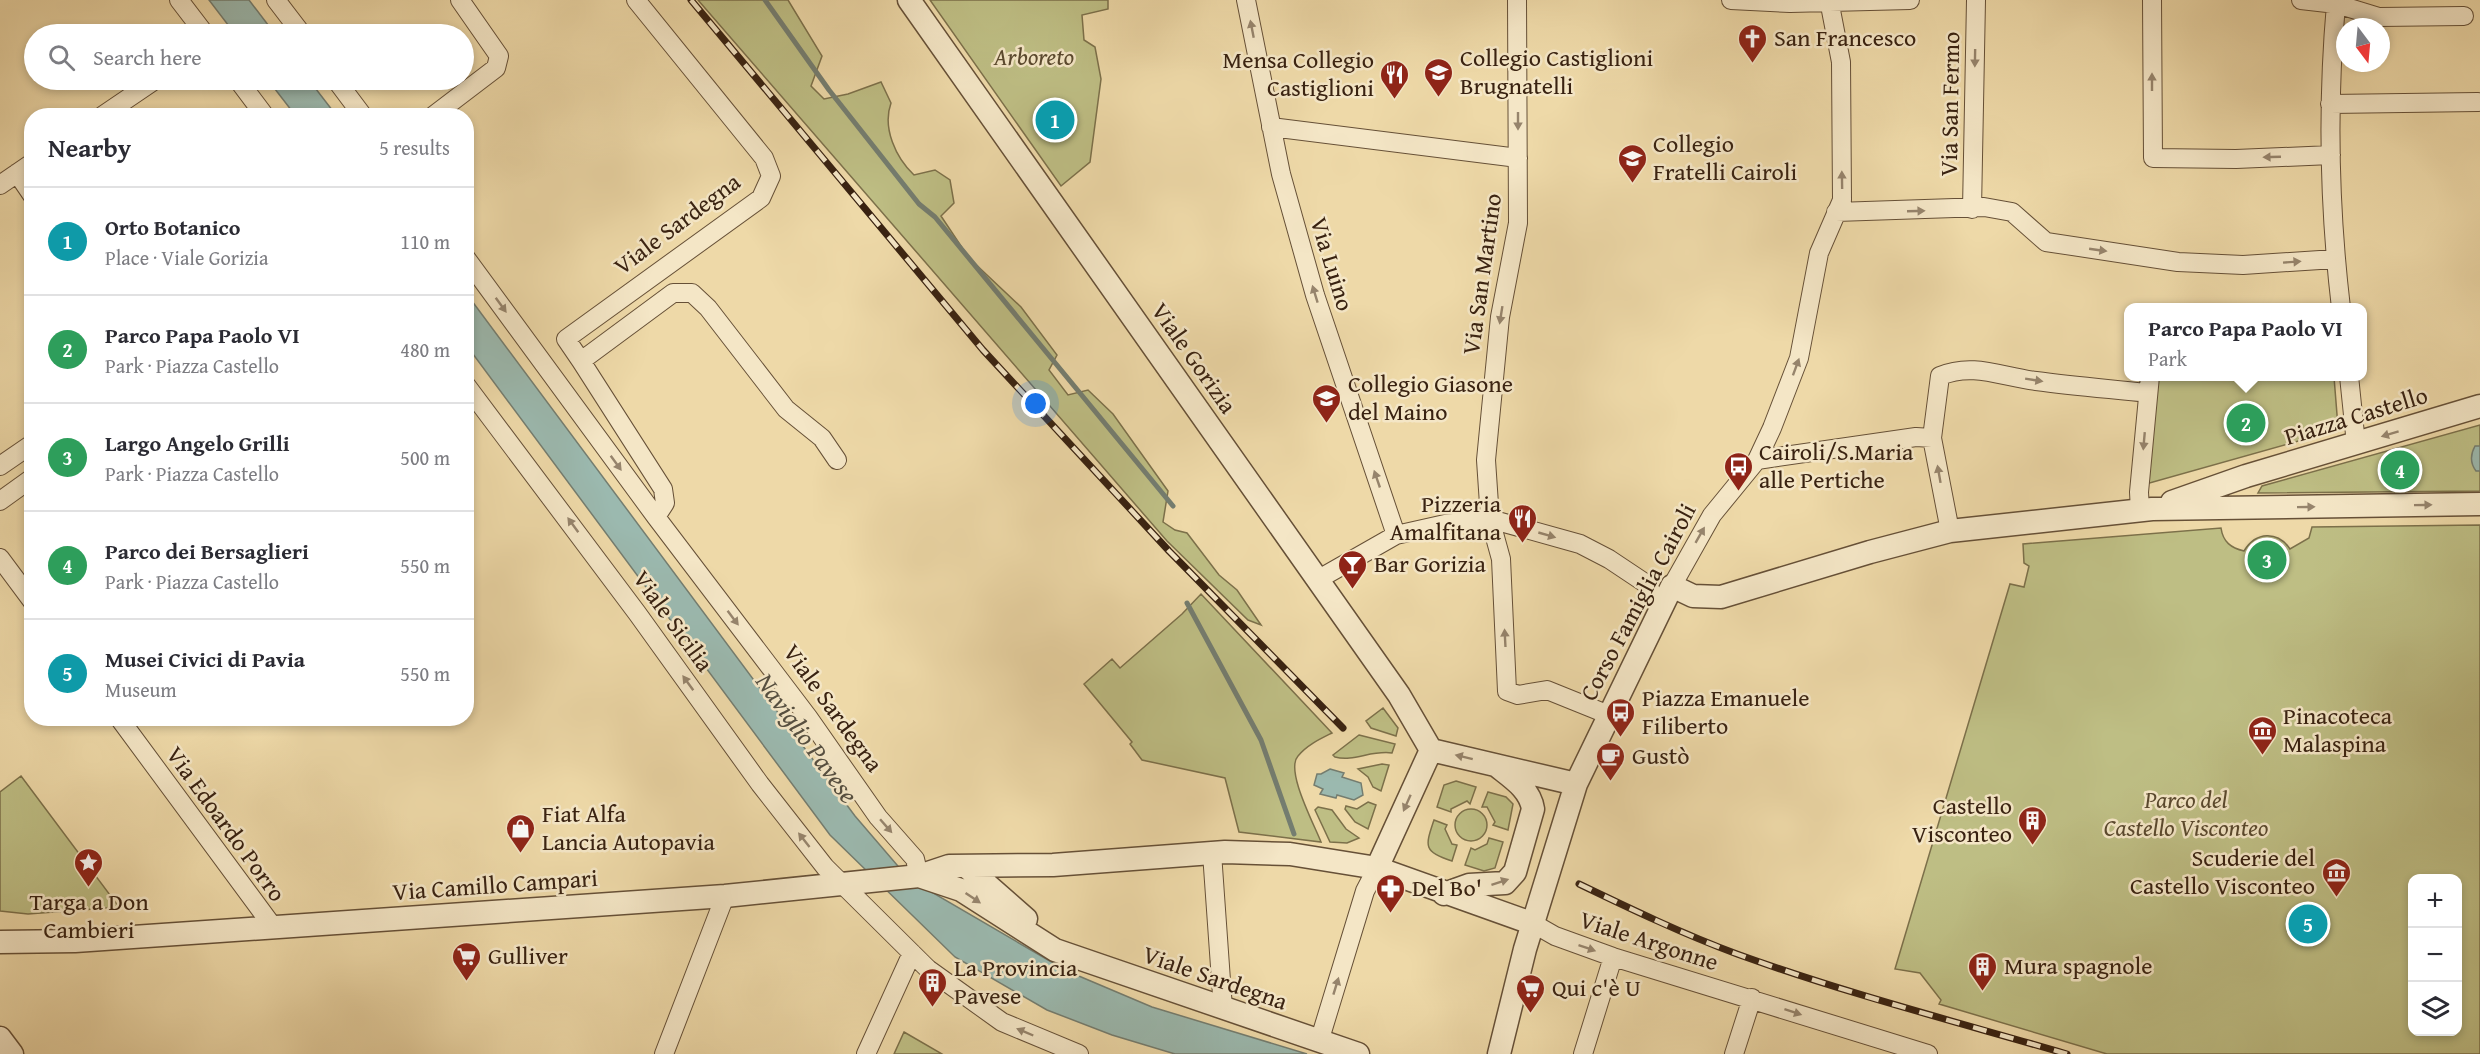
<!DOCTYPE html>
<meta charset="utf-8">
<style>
body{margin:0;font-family:"Gentium Book Plus",serif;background:#f2f2f3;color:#2b2b33}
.controls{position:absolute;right:18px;bottom:18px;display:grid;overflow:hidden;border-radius:12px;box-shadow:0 3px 9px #0003}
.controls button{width:54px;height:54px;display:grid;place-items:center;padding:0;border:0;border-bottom:2px solid #e1e1e2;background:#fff;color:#2b2b33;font:30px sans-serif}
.compass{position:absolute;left:2336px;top:18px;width:54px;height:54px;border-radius:50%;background:#fff;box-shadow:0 3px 9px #0003;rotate:164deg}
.you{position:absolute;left:1036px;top:404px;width:21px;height:21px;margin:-15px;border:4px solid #fff;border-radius:50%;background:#1a73e8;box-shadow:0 0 0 9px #1a73e833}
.badge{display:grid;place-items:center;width:39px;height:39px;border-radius:50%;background:#d93025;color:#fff;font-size:20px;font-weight:700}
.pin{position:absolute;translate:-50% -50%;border:3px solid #fff;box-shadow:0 2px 6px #0006}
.popup{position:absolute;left:2124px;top:303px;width:243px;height:78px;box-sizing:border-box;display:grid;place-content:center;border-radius:12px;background:#fff;filter:drop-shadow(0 2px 4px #0005);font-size:20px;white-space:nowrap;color:#7c7c81}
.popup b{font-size:22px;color:#2b2b33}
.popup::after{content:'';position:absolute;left:50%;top:100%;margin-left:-12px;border:12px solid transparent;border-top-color:#fff}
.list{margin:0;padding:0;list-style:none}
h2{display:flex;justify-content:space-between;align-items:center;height:78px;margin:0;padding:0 24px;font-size:26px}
h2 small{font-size:20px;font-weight:400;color:#7c7c81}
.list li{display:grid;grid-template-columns:39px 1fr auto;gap:18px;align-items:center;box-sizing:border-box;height:108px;padding:0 24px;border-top:2px solid #e1e1e2}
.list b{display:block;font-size:22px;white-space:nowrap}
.list p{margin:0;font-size:20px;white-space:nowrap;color:#7c7c81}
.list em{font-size:20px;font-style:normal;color:#7c7c81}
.icon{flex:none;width:33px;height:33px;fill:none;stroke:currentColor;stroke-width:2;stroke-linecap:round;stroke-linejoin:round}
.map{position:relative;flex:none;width:2480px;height:1054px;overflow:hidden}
.search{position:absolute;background:#fff;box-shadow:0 3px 9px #0003;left:24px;top:24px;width:450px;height:66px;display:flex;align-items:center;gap:15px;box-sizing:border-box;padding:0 21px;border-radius:33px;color:#7c7c81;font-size:22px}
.panel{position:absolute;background:#fff;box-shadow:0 3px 9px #0003;left:24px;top:108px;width:450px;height:618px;border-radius:24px}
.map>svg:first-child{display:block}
.green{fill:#bebe84;stroke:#7c704a;stroke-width:1.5;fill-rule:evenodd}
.water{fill:#9bb9af;stroke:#747d70;stroke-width:1.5}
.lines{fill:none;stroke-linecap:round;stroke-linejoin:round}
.stream{stroke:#747d70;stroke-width:5}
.minor-casing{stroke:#665037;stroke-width:20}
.tertiary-casing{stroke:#665037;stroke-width:25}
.minor{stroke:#f4e6c6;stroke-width:18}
.tertiary{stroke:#f4e6c6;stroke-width:22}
.rail-casing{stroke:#392211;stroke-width:7}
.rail{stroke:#f4e6c6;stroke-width:4.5;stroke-dasharray:14;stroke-linecap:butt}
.oneway{fill:#96846c}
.labels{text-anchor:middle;stroke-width:5;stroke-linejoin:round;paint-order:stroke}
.poi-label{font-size:24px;fill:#392211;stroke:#f4e6c6;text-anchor:start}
.park-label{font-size:24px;font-style:italic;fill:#5a492e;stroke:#f4e6c6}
.street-label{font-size:24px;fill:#392211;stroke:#f4e6c6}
.water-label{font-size:26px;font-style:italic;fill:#564f40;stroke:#f4e6c6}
</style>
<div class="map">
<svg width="2480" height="1054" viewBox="0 0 2480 1054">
<rect width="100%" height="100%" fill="#eed9a8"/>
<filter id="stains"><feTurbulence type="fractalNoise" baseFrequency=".00333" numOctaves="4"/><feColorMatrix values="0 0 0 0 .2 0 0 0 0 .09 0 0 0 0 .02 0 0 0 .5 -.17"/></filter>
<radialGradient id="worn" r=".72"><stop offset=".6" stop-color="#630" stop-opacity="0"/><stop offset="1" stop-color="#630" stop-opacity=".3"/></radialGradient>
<!-- green -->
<path class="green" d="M698 0H788L822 56 811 86 824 99 848 94 881 82 891 103C882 128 896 158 914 175L935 170 950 180 954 203 941 216 969 258 1021 307 1057 355 1049 370 1068 395 1088 390 1113 414 1168 491 1163 522 1175 530 1187 533 1219 575 1237 590 1261 625 1248 620 1167 541Z
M930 0H1108V9L1082 15 1084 40 1095 47 1101 79 1090 162 1061 186Z
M2158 377H2334L2338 427 2334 431 2146 484Z
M2480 425V491L2258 493 2262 486Z
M2480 525V1054H2107L1939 1004 1941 1000 1920 973 1895 969 2010 584 2024 587 2029 566 2024 563 2023 544 2221 528C2223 542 2231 548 2244 551 2256 531 2278 531 2290 549L2309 538 2312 527ZM2412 878H2458V1032H2412Z
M1201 594 1332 733C1320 739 1307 745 1298 756 1285 770 1314 824 1321 842L1239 832 1225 778 1142 760 1130 744 1132 742 1084 684 1112 659 1120 668 1182 614Z
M1383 708 1398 728 1396 736 1371 728 1366 721Z
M1359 735 1395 744 1392 753C1371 750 1354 762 1335 757L1333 755Z
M1382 764 1389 765 1381 791 1373 787 1368 777 1358 769Z
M21 776 119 907 28 914 0 911V792Z
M1456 781 1476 787 1470 804 1467 801 1451 809V812L1437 807 1444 785Z
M1488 792 1506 797 1513 804 1508 830 1493 825 1495 822 1487 807H1482Z
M1368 802 1376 805 1368 829 1355 822 1345 809 1346 806 1357 809Z
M1318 807 1332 810 1346 829 1359 838 1347 843 1330 842 1315 810Z
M1455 825a16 16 0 1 1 32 0a16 16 0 1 1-32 0Z
M1434 820 1447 825 1445 829 1452 844 1457 845 1452 861C1423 851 1425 847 1434 820Z
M1489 838 1503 842 1495 868 1484 871 1465 865 1471 848 1475 850 1487 844Z
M904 1032 942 1054H894Z"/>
<!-- water -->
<path class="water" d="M209 0H249L275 34H235Z
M268 80H309L336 115H295Z
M466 293 855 816 909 879 1067 971 1152 1007 1307 1054H1175L1112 1035 1047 1010 955 957 830 835 467 346Z
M2475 446H2480V471H2476C2470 463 2470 455 2475 446Z
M1330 769 1344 773 1342 777 1361 783 1363 795 1354 800 1337 795 1336 798 1320 794 1323 789 1314 785 1317 774H1321Z"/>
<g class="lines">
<!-- stream -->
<path class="stream" d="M765 0 829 90 919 204 935 217 1173 506
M1187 603 1261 740 1294 834"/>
<defs>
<path id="minor" d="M179 0 205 34
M276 0 302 34
M1246 0 1281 174 1315 295 1396 535
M1517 0 1518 223 1500 317 1486 460 1490 519 1501 559 1507 691 1518 695 1547 690 1609 715
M1731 0 1790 3 1910 0
M2152 0 2153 158 2236 159 2331 155
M2301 0 2336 4 2379 17 2464 16
M2336 4C2327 106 2329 206 2341 308
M238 80 265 116
M336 80 363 116
M2330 104 2478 102
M102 116 155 80
M433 116 496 68 499 56 460 0
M1271 127 1518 158
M17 173 32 195
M0 185 32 163
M1972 209 1976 0
M1836 212 1984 207 2012 212 2046 242 2178 262 2243 265 2335 259
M466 258 656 517 808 717 878 817 915 859 919 876
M581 361 566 339 761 198 771 176 764 158 636 0
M2349 376 2356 444
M466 385 637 613 760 784 825 867 928 969 1002 1022 1079 1054
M1757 460 1916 437 1932 438
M0 466 32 444
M0 501 32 478
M2140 511 2139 492 2150 376
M656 517 665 503 663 489 581 361 673 293H692L708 308 786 409 822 438 837 460
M1950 531 1932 438 1940 376C1973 362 2002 377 2036 381 2073 386 2111 389 2148 393
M0 558 32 601
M1317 580 1396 535 1445 524 1490 519 1580 544 1609 559 1645 583 1662 606
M1672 586 1712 515 1757 460 1772 428 1799 358 1819 253 1842 200 1841 62 1829 0
M119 718 274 928
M1212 853 1223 1009
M1534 924 1555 936 1613 957 1928 1054
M1319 1042 1365 891 1377 868
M664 1054 725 896
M866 1054 912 953
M1583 1054 1613 957
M1734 1054 1752 998"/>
<path id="tertiary" d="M909 0 1399 695 1431 750
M2172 502 2246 476 2480 406
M1431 750 1576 784
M968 868 1026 919
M1377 868 1431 750
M919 876 961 890 1055 950 1358 1054
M1444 894 1469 885 1505 883 1515 872 1533 809C1530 789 1512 778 1497 766
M0 942 75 941 725 896 919 876 949 866 1053 865 1225 852 1290 854 1377 868 1534 924
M0 1038 12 1054
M1499 1054 1525 949 1576 784 1672 586 1693 596 1721 597 1870 552 1950 531 2152 509 2480 504"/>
</defs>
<!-- minor casing -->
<use href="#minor" class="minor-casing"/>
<!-- tertiary casing -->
<use href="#tertiary" class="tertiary-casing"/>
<!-- minor -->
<use href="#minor" class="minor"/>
<!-- tertiary -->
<use href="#tertiary" class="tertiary"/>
<defs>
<path id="rail" d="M691 0 983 350 1169 551 1343 728
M1579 884C1631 909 1683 934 1737 954 1845 993 1957 1022 2067 1054"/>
</defs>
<!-- rail casing -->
<use href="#rail" class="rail-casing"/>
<!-- rail -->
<use href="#rail" class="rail"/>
</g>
<!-- one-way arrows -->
<defs><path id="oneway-solid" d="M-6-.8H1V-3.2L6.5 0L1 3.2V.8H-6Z" transform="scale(1.5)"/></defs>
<g class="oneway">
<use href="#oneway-solid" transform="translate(1252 29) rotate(-101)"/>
<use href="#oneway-solid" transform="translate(1975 58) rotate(91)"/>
<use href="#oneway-solid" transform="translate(2152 82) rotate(-90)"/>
<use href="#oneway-solid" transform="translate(1518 121) rotate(90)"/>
<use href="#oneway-solid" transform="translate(2272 157) rotate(178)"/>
<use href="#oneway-solid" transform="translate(1842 180) rotate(-91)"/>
<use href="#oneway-solid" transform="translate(1916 211) rotate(-2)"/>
<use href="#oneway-solid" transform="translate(2098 250) rotate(8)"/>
<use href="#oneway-solid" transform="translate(2292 262) rotate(-4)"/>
<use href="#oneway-solid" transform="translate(1315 294) rotate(-107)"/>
<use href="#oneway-solid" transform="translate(501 305) rotate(54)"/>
<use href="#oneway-solid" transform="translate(1501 315) rotate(99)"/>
<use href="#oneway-solid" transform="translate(1796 367) rotate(-70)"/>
<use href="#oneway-solid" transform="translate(2034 380) rotate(9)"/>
<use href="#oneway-solid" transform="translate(2390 434) rotate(163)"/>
<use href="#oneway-solid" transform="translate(2144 441) rotate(95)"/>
<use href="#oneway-solid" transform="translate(616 463) rotate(54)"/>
<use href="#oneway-solid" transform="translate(1939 474) rotate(-100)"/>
<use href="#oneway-solid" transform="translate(1377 479) rotate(-109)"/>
<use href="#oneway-solid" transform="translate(2423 505) rotate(-1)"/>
<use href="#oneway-solid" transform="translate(2306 507) rotate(-1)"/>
<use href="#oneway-solid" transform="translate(573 525) rotate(-126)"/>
<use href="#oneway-solid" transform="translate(1547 535) rotate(16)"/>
<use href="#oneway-solid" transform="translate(1700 535) rotate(-60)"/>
<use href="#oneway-solid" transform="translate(733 618) rotate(53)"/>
<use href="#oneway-solid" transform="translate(1505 638) rotate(-93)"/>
<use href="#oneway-solid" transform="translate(688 683) rotate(-126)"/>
<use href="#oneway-solid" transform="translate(1464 757) rotate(-166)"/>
<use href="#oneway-solid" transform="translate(1407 803) rotate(114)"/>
<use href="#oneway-solid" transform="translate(886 826) rotate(49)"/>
<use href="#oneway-solid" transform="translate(804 840) rotate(-128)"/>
<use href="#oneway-solid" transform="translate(1500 882) rotate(-18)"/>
<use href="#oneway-solid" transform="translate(973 898) rotate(34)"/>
<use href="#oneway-solid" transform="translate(1587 948) rotate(19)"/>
<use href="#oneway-solid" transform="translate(1336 986) rotate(-73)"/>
<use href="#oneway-solid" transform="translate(1793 1012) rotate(18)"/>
<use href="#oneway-solid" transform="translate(1025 1032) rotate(-157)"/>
</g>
<!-- icons -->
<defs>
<symbol id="church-pin" viewBox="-11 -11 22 30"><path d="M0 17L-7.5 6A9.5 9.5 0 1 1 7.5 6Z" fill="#8f2418" stroke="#f4e6c6"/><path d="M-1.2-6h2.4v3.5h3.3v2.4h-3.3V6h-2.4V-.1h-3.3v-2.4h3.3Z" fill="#fff"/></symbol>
<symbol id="university-pin" viewBox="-11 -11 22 30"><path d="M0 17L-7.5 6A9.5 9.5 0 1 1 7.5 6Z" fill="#8f2418" stroke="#f4e6c6"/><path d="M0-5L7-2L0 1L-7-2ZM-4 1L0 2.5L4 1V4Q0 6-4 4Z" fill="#fff"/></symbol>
<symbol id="restaurant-pin" viewBox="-11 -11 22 30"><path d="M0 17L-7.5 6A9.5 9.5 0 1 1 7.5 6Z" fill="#8f2418" stroke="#f4e6c6"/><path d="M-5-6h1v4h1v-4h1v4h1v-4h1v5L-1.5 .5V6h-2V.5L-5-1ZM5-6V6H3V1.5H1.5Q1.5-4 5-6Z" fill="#fff"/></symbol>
<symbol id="bus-pin" viewBox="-11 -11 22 30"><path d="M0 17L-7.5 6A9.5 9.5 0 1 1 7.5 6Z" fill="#8f2418" stroke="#f4e6c6"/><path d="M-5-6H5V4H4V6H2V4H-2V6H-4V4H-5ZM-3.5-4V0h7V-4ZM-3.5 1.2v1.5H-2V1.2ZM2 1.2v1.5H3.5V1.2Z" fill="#fff"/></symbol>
<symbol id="bar-pin" viewBox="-11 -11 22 30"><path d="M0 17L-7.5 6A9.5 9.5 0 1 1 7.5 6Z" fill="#8f2418" stroke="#f4e6c6"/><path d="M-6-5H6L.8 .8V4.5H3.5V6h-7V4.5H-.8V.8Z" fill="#fff"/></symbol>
<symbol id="museum-pin" viewBox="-11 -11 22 30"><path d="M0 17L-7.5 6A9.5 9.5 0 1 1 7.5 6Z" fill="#8f2418" stroke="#f4e6c6"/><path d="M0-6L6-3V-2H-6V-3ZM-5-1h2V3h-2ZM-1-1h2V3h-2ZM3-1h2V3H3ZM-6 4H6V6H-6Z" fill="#fff"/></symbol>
<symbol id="cafe-pin" viewBox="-11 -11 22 30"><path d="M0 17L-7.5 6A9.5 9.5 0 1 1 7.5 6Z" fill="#8f2418" stroke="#f4e6c6"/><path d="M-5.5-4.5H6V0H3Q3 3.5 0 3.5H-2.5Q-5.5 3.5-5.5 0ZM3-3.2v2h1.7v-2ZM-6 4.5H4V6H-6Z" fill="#fff"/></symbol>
<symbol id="building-pin" viewBox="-11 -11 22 30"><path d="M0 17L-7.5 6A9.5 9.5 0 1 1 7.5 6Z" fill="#8f2418" stroke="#f4e6c6"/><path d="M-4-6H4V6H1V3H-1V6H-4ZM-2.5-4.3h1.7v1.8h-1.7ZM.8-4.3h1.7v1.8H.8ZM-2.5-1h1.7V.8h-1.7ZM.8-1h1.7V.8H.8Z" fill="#fff"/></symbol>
<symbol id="shop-pin" viewBox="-11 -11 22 30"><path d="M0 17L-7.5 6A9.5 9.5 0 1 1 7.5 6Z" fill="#8f2418" stroke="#f4e6c6"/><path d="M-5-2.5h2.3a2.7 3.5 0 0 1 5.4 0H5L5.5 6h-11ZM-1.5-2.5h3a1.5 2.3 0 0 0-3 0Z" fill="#fff"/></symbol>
<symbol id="sight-pin" viewBox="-11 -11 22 30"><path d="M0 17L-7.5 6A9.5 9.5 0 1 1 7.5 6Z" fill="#8f2418" stroke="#f4e6c6"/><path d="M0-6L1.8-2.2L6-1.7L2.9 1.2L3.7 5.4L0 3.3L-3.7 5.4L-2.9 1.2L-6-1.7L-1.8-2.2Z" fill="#fff"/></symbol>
<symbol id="pharmacy-pin" viewBox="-11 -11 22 30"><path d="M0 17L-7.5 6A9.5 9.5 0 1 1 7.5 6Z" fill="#8f2418" stroke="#f4e6c6"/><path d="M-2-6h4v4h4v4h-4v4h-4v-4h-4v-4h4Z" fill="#fff"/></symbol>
<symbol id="supermarket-pin" viewBox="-11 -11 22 30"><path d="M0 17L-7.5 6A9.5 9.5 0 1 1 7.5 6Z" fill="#8f2418" stroke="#f4e6c6"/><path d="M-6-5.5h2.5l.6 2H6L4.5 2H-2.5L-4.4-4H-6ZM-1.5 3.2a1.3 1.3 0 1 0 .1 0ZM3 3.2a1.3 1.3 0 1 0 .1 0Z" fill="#fff"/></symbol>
</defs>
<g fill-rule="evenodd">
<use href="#church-pin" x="1736" y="22" width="33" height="45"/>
<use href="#university-pin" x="1422" y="56" width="33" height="45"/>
<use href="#restaurant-pin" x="1378" y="58" width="33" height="45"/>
<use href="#university-pin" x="1616" y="142" width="33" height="45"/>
<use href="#university-pin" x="1310" y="382" width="33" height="45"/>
<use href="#bus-pin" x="1722" y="450" width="33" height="45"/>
<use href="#restaurant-pin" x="1506" y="502" width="33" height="45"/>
<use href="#bar-pin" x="1336" y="548" width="33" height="45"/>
<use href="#bus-pin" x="1604" y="696" width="33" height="45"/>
<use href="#museum-pin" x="2246" y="714" width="33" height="45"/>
<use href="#cafe-pin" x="1594" y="740" width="33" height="45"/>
<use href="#building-pin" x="2016" y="804" width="33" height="45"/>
<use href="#shop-pin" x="504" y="812" width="33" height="45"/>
<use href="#sight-pin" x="72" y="846" width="33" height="45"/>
<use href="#museum-pin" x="2320" y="856" width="33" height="45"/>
<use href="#pharmacy-pin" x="1374" y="872" width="33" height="45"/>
<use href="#supermarket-pin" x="450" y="940" width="33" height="45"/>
<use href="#building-pin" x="1966" y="950" width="33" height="45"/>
<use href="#building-pin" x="916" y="966" width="33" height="45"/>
<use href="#supermarket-pin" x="1514" y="972" width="33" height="45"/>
</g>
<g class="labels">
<!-- poi labels -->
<g class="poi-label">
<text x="1774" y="46">San Francesco</text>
<text x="1460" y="66">Collegio Castiglioni<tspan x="1460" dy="28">Brugnatelli</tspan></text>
<text x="1374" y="68" text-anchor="end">Mensa Collegio<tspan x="1374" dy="28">Castiglioni</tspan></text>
<text x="1653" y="152">Collegio<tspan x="1653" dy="28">Fratelli Cairoli</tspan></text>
<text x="1348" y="392">Collegio Giasone<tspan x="1348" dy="28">del Maino</tspan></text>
<text x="1759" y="460">Cairoli/S.Maria<tspan x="1759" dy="28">alle Pertiche</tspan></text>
<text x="1501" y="512" text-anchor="end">Pizzeria<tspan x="1501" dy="28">Amalfitana</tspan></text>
<text x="1374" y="572">Bar Gorizia</text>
<text x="1642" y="706">Piazza Emanuele<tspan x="1642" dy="28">Filiberto</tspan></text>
<text x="2283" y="724">Pinacoteca<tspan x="2283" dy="28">Malaspina</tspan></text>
<text x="1632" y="764">Gustò</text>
<text x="2012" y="814" text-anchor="end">Castello<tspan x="2012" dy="28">Visconteo</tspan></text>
<text x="542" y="822">Fiat Alfa<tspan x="542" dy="28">Lancia Autopavia</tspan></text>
<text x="2315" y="866" text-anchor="end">Scuderie del<tspan x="2315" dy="28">Castello Visconteo</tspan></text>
<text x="1412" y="896">Del Bo'</text>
<text x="89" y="910" text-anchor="middle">Targa a Don<tspan x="89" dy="28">Cambieri</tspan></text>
<text x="488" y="964">Gulliver</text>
<text x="2004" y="974">Mura spagnole</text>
<text x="954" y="976">La Provincia<tspan x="954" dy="28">Pavese</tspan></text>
<text x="1552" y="996">Qui c'è U</text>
</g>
<!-- park labels -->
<g class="park-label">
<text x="1034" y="65">Arboreto</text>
<text x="2186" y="808">Parco del<tspan x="2186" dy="28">Castello Visconteo</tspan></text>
</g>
<!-- street labels -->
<g class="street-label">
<text transform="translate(1950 104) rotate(-89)" y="8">Via San Fermo</text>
<text transform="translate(677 224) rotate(-37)" y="8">Viale Sardegna</text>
<text transform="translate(1332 264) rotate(73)" y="8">Via Luino</text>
<text transform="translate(1482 274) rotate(-82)" y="8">Via San Martino</text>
<text transform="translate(1194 358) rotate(55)" y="8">Viale Gorizia</text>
<text transform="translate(2356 416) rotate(-17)" y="8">Piazza Castello</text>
<text transform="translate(1638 602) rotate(-62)" y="8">Corso Famiglia Cairoli</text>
<text transform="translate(673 621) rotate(54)" y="8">Viale Sicilia</text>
<text transform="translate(833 708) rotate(54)" y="8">Viale Sardegna</text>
<text transform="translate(226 824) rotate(54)" y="8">Via Edoardo Porro</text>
<text transform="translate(495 885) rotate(-4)" y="8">Via Camillo Campari</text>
<text transform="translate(1649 941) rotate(18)" y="8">Viale Argonne</text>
<text transform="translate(1215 978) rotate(19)" y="8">Viale Sardegna</text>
</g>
<!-- water labels -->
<g class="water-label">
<text transform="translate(807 738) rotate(54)" y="9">Naviglio Pavese</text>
</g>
</g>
<rect width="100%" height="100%" filter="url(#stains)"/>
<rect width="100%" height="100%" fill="url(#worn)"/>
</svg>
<div class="controls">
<button>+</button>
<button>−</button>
<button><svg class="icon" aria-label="layers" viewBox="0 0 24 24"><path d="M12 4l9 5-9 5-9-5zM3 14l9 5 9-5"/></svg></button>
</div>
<svg class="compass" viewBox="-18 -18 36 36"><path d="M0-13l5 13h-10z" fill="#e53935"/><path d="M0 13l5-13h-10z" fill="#7c7c81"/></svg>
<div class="you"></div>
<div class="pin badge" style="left:1055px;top:120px;background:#0f9aa8">1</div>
<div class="pin badge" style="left:2246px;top:423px;background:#2e9e5b">2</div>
<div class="popup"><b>Parco Papa Paolo VI</b>Park</div>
<div class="pin badge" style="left:2267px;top:560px;background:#2e9e5b">3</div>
<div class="pin badge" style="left:2400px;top:470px;background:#2e9e5b">4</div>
<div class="pin badge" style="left:2308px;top:924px;background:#0f9aa8">5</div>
<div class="search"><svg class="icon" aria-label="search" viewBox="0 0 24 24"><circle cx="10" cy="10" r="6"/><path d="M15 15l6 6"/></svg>Search here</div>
<section class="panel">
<h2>Nearby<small>5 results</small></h2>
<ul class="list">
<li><span class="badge" style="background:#0f9aa8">1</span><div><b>Orto Botanico</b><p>Place · Viale Gorizia</p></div><em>110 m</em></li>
<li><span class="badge" style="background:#2e9e5b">2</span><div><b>Parco Papa Paolo VI</b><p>Park · Piazza Castello</p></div><em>480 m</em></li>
<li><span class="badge" style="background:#2e9e5b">3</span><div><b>Largo Angelo Grilli</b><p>Park · Piazza Castello</p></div><em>500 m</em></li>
<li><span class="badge" style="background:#2e9e5b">4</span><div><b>Parco dei Bersaglieri</b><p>Park · Piazza Castello</p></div><em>550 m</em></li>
<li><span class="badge" style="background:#0f9aa8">5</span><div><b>Musei Civici di Pavia</b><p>Museum</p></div><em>550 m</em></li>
</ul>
</section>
</div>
